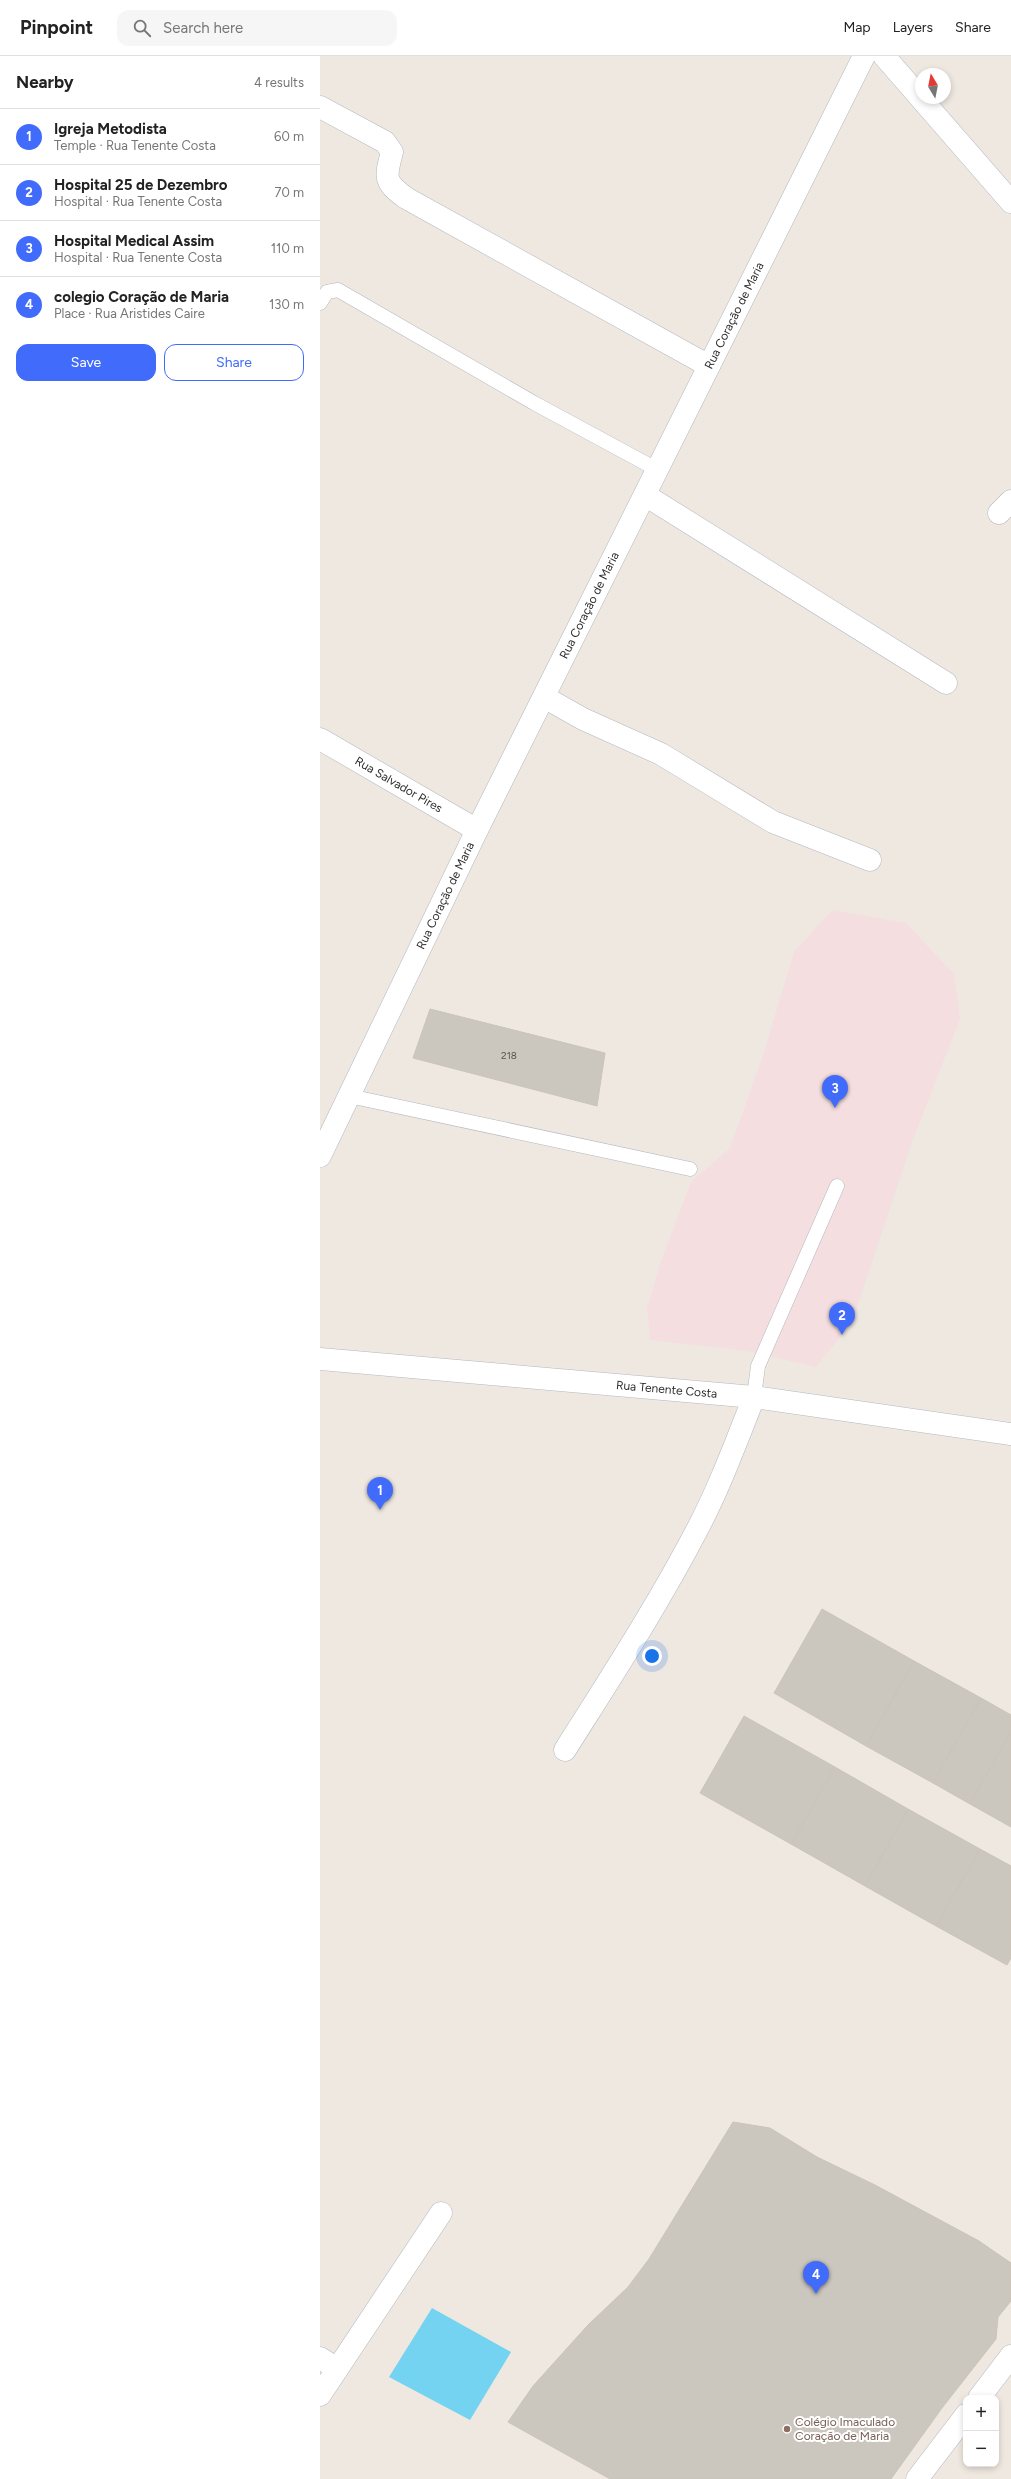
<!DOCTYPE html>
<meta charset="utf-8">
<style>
body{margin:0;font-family:Figtree,sans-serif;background:#f6f6f6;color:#222}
.controls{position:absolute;right:12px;bottom:12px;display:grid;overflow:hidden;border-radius:8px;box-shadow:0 2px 6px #0003}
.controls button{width:36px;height:36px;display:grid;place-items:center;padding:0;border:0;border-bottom:1px solid #e0e0e0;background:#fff;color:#222;font:20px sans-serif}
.compass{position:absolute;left:595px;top:12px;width:36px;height:36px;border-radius:50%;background:#fff;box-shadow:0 2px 6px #0003;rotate:350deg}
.you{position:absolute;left:332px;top:1600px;width:14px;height:14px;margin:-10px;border:3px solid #fff;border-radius:50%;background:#1a73e8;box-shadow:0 0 0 6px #1a73e833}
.badge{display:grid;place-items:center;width:26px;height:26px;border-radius:50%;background:#416bfb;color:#fff;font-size:13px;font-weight:700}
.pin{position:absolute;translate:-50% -33px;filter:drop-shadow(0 1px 2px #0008)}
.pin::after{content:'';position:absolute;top:21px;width:14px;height:12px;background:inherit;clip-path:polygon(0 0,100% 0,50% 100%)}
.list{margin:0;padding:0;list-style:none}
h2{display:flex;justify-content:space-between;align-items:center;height:52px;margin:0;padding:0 16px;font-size:17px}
h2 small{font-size:13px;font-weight:400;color:#767676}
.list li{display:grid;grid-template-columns:26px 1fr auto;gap:12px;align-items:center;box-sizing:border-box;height:56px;padding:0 16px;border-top:1px solid #e0e0e0}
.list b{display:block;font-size:15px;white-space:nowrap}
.list p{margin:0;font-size:13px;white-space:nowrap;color:#767676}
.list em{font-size:13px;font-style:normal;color:#767676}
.actions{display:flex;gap:8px;padding:12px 16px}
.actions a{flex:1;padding:9px 0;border:1px solid #416bfb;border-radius:12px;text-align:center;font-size:14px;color:#416bfb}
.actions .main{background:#416bfb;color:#fff}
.icon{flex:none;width:22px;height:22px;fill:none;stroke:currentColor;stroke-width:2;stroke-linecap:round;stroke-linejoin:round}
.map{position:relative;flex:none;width:691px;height:2423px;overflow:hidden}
header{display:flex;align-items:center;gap:24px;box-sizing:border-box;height:56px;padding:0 20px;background:#fff;border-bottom:1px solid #e0e0e0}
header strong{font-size:19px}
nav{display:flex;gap:22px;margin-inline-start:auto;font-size:14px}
.search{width:280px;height:36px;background:#f6f6f6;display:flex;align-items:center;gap:10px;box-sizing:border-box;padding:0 14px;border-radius:12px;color:#767676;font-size:15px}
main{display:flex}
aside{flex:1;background:#fff}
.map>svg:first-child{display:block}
.medical{fill:#f5dee0}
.water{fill:#74d3f0}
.building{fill:#cbc6be;stroke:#cbc4b9}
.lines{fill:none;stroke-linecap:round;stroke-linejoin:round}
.lane-casing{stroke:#b4b7c1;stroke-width:15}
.street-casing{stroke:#b4b7c1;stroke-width:23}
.secondary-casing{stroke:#b4b7c1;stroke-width:23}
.lane{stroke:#fff;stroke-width:14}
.street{stroke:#fff;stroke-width:22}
.secondary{stroke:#fff;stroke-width:22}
.education-dot{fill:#8d6e63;stroke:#fff;stroke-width:1.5}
.labels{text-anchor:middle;stroke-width:4;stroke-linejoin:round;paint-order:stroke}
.number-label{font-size:10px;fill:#555452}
.street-label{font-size:12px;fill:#2e2e2e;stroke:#fff}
.education-label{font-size:12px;fill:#785e54;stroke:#fff;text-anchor:start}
</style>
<header>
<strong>Pinpoint</strong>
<div class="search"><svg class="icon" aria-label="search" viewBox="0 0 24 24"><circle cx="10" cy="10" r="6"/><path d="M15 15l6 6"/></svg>Search here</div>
<nav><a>Map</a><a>Layers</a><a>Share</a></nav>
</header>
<main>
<aside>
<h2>Nearby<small>4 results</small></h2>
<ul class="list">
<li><span class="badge">1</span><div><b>Igreja Metodista</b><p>Temple · Rua Tenente Costa</p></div><em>60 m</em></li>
<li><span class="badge">2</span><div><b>Hospital 25 de Dezembro</b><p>Hospital · Rua Tenente Costa</p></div><em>70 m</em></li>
<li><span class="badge">3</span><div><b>Hospital Medical Assim</b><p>Hospital · Rua Tenente Costa</p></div><em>110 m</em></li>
<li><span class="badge">4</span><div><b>colegio Coração de Maria</b><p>Place · Rua Aristides Caire</p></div><em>130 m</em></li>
</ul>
<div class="actions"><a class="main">Save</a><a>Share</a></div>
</aside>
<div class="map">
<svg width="691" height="2423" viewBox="0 0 691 2423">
<rect width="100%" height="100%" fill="#efe8e0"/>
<!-- medical -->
<path class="medical" d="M512 854 586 867 634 918 640 963 591 1089 532 1266 496 1311 428 1295 330 1284 327 1252 340 1208 371 1126 410 1092 443 999 474 896Z"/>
<!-- water -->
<path class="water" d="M112 2252 191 2296 150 2364 69 2321Z"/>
<!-- building -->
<path class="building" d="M110 953 285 997 277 1050 93 1002Z
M502 1553 594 1605 546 1690 454 1637Z
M594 1605 661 1642 613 1727 546 1690Z
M661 1642 691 1659V1675L650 1748 613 1727Z
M424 1660 515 1711 471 1788 380 1737Z
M691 1675V1771L650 1748Z
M515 1711 588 1753 545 1830 471 1788Z
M588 1753 660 1793 616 1870 545 1830Z
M660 1793 691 1810V1902L687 1909 616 1870Z
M413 2066 450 2072 497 2101 555 2129 659 2185 691 2207V2245L678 2261 676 2283 622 2352 571 2423H290L188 2366 213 2330 268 2269 308 2231 329 2203Z"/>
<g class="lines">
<defs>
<path id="lane" d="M0 247 7 236 18 234 214 347 338 414
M29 1040 370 1113
M434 1341 438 1310 517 1130"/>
<g id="street">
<path d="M564 0 691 146"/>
<path d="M0 51 65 86 72 96C65 122 64 126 86 142L389 310"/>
<path d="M325 439 626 627"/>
<path d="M679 457 691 445"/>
<path d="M224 641 263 663 341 698 453 766 550 804"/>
<path id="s1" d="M0 683 157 774"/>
<path id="s2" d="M0 1303 434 1341 691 1378"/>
<path d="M245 1694C291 1621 338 1549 378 1472 400 1430 416 1386 434 1341"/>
<path d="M0 2302 17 2313"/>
<path d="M0 2339 121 2157"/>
</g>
<g id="secondary">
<path id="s3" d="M0 1100 157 774 544 0"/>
<path d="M659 2342 691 2300"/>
<path d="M597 2423 646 2359"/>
</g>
</defs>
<!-- lane casing -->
<use href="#lane" class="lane-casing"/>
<!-- street casing -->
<use href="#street" class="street-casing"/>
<!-- secondary casing -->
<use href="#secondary" class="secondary-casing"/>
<!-- lane -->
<use href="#lane" class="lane"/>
<!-- street -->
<use href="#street" class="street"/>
<!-- secondary -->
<use href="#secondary" class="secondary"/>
</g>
<!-- markers -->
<circle class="education-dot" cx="467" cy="2373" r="4"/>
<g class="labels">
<!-- number labels -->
<g class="number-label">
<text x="189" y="1003">218</text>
</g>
<!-- street labels -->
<g class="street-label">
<text dy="4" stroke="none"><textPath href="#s3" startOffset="937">Rua Coração de Maria</textPath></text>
<text dy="4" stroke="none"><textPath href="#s3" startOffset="613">Rua Coração de Maria</textPath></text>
<text dy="4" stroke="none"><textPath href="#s1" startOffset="91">Rua Salvador Pires</textPath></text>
<text dy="4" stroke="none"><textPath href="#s3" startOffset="289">Rua Coração de Maria</textPath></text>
<text dy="4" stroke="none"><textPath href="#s2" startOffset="348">Rua Tenente Costa</textPath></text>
</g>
<!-- education labels -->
<g class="education-label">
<text x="475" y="2370">Colégio Imaculado<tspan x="475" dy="14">Coração de Maria</tspan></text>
</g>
</g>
</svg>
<div class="controls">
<button>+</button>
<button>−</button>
</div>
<svg class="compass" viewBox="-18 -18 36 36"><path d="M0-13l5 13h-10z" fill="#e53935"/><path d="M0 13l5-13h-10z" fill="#767676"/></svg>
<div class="you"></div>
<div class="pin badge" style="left:60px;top:1454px">1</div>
<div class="pin badge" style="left:522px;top:1279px">2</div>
<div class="pin badge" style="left:515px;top:1052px">3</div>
<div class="pin badge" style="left:496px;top:2238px">4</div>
</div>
</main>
